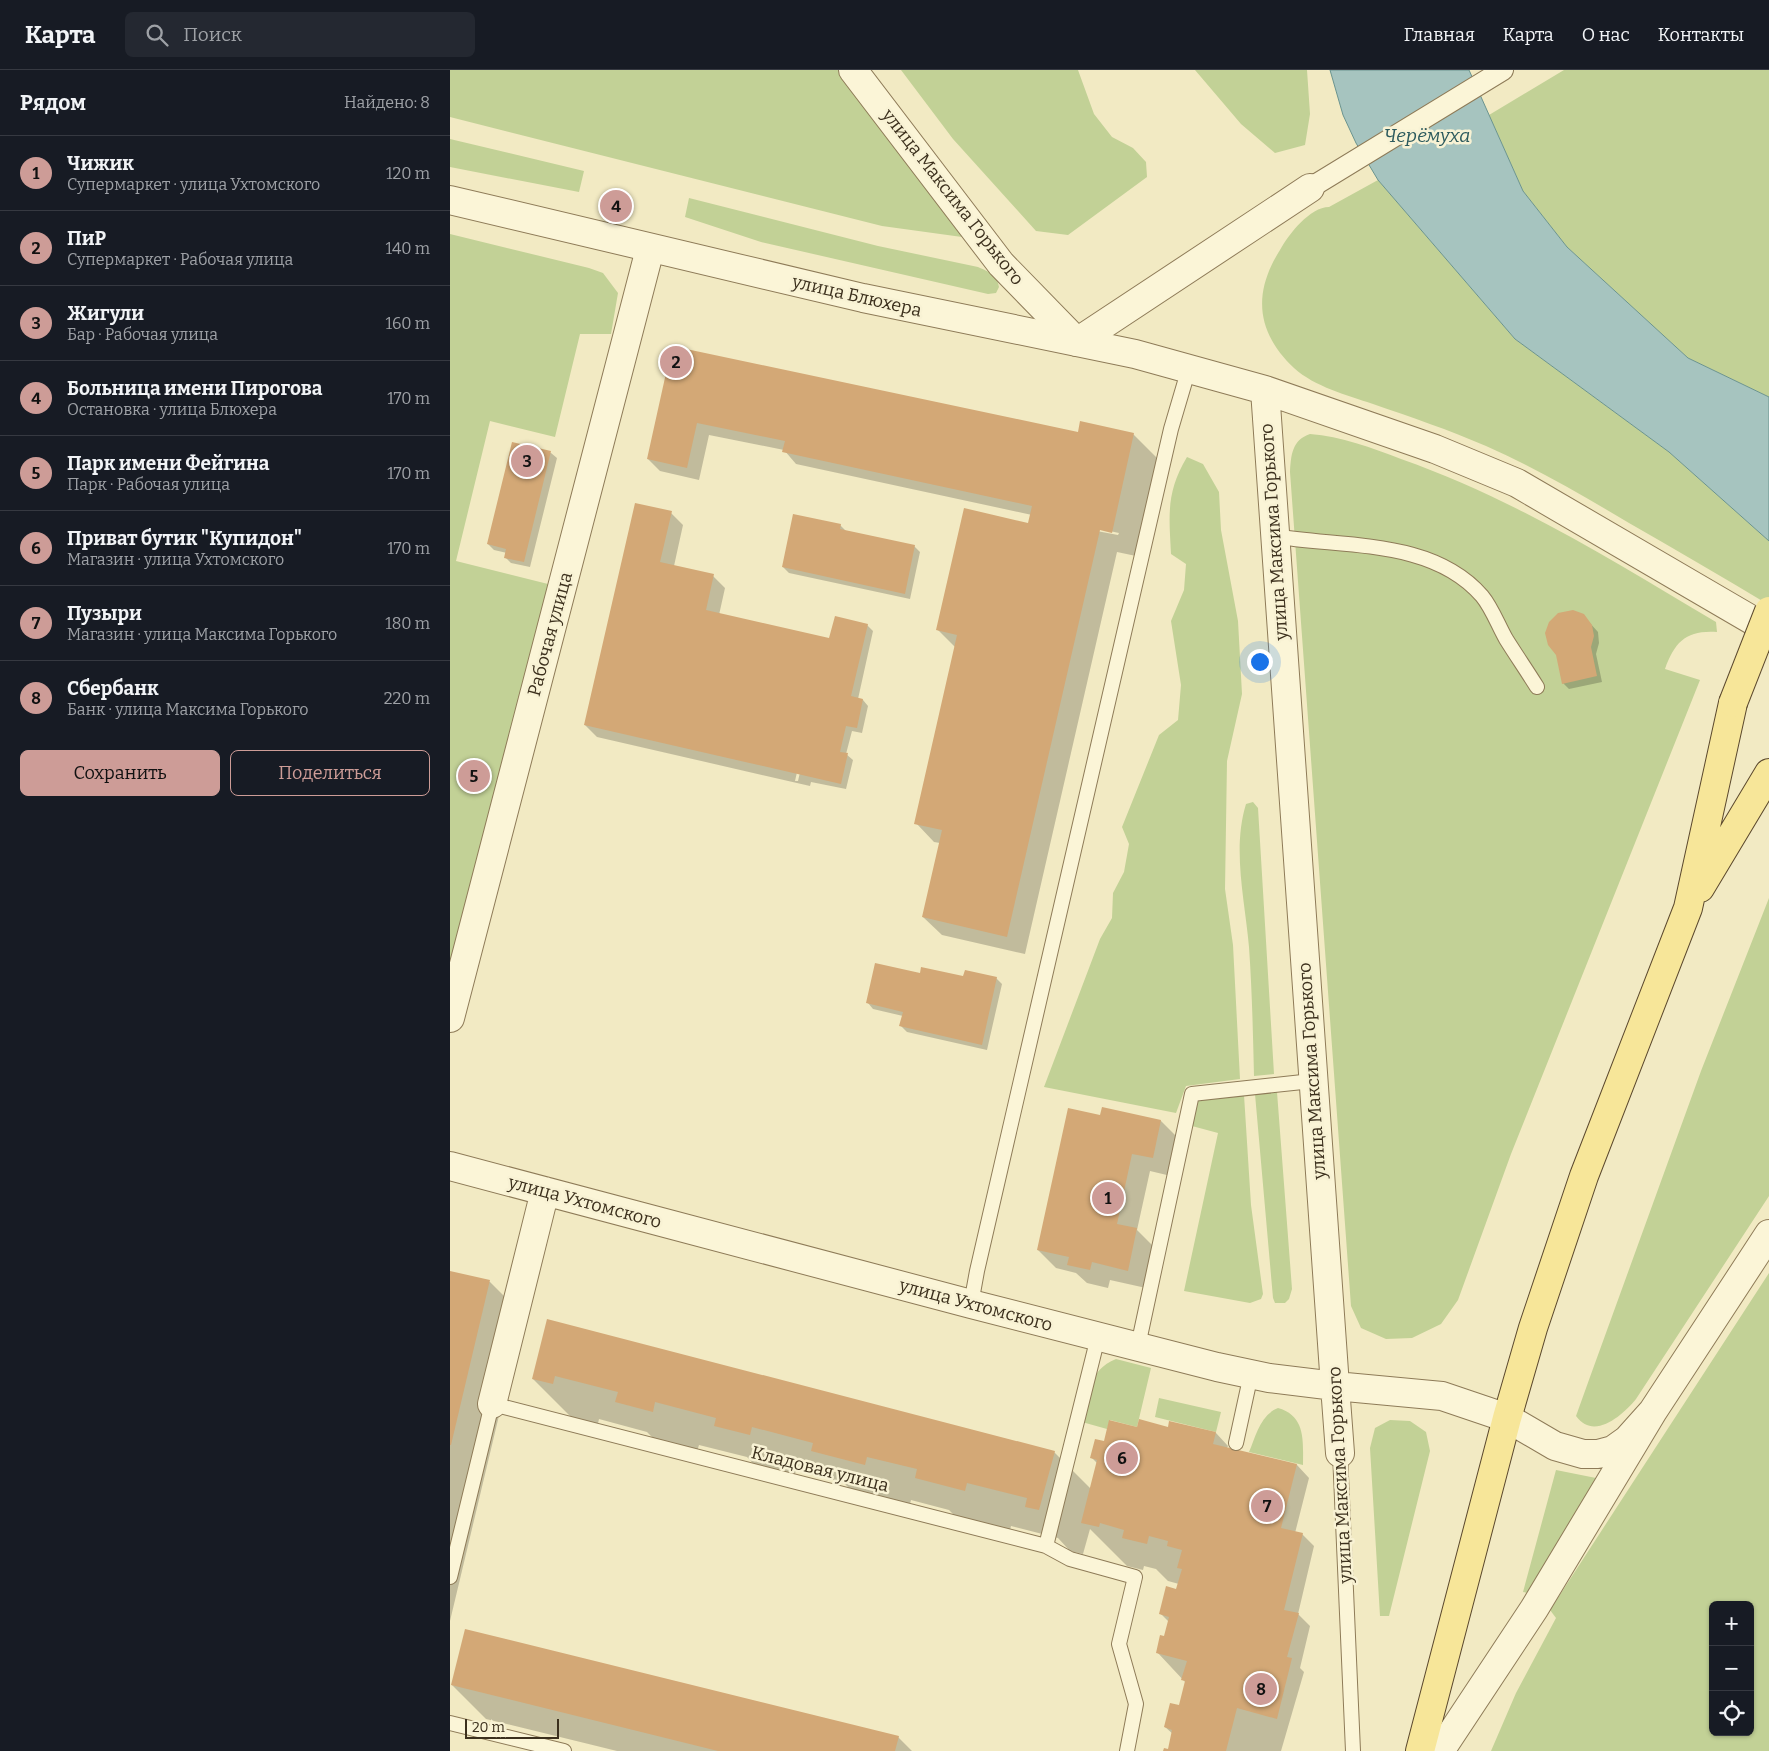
<!DOCTYPE html>
<html lang="ru">
<meta charset="utf-8">
<style>
body{margin:0;font-family:Bitter,serif;background:#242831;color:#f1f3f6}
.controls{position:absolute;right:15px;bottom:15px;display:grid;overflow:hidden;border-radius:8px;box-shadow:0 1px 4px #0004}
.controls button{width:45px;height:45px;display:grid;place-items:center;padding:0;border:0;border-bottom:1px solid #363941;background:#171b24;color:#f1f3f6;font:25px sans-serif}
.scale{position:absolute;left:15px;bottom:12px;width:94px;box-sizing:border-box;padding-left:5px;border:2px solid #3c301d;border-top:0;font-size:14px;line-height:18px;white-space:nowrap;color:#3c301d;-webkit-text-stroke:4px #f8f2d4;paint-order:stroke}
.you{position:absolute;left:809px;top:591px;width:18px;height:18px;margin:-12px;border:4px solid #fff;border-radius:50%;background:#1a73e8;box-shadow:0 0 0 8px #1a73e833}
.badge{display:grid;place-items:center;width:32px;height:32px;border-radius:50%;background:#cd9c97;color:#111;font-size:16px;font-weight:700}
.pin{position:absolute;translate:-50% -50%;border:2px solid #fff;box-shadow:0 1px 5px #0006}
.list{margin:0;padding:0;list-style:none}
h2{display:flex;justify-content:space-between;align-items:center;height:65px;margin:0;padding:0 20px;font-size:21px}
h2 small{font-size:16px;font-weight:400;color:#9ea1a6}
.list li{display:grid;grid-template-columns:32px 1fr auto;gap:15px;align-items:center;box-sizing:border-box;height:75px;padding:0 20px;border-top:1px solid #363941}
.list b{display:block;font-size:19px;white-space:nowrap}
.list p{margin:0;font-size:16px;white-space:nowrap;color:#9ea1a6}
.list em{font-size:16px;font-style:normal;color:#9ea1a6}
.actions{display:flex;gap:10px;padding:15px 20px}
.actions a{flex:1;padding:11px 0;border:1px solid #cd9c97;border-radius:8px;text-align:center;font-size:18px;color:#cd9c97}
.actions .main{background:#cd9c97;color:#111}
.icon{flex:none;width:28px;height:28px;fill:none;stroke:currentColor;stroke-width:2;stroke-linecap:round;stroke-linejoin:round}
.map{position:relative;flex:none;width:1319px;height:1681px;overflow:hidden}
header{display:flex;align-items:center;gap:30px;box-sizing:border-box;height:70px;padding:0 25px;background:#171b24;border-bottom:1px solid #363941}
header strong{font-size:24px}
nav{display:flex;gap:28px;margin-inline-start:auto;font-size:18px}
.search{width:350px;height:45px;background:#242831;display:flex;align-items:center;gap:12px;box-sizing:border-box;padding:0 18px;border-radius:8px;color:#9ea1a6;font-size:19px}
main{display:flex}
aside{flex:1;background:#171b24}
.map>svg:first-child{display:block}
.green{fill:#c2d196;fill-rule:evenodd}
.water{fill:#a6c4bf;stroke:#6b948f}
.shadow{fill:#0003;fill-rule:evenodd}
.building{fill:#d3a876}
.lines{fill:none;stroke-linecap:round;stroke-linejoin:round}
.service-casing{stroke:#8e7b58;stroke-width:16}
.pedestrian-casing{stroke:#8e7b58;stroke-width:22}
.minor-casing{stroke:#8e7b58;stroke-width:30}
.tertiary-casing{stroke:#8e7b58;stroke-width:30}
.primary-casing{stroke:#5b482d;stroke-width:30}
.service{stroke:#fbf5d7;stroke-width:14}
.pedestrian{stroke:#fbf5d7;stroke-width:20}
.minor{stroke:#fbf5d7;stroke-width:28}
.tertiary{stroke:#fbf5d7;stroke-width:28}
.primary{stroke:#f7e699;stroke-width:28}
.primary-bridge-casing{stroke:#5b482d;stroke-width:30;stroke-linecap:butt}
.primary-bridge{stroke:#f7e699;stroke-width:28}
.labels{text-anchor:middle;stroke-width:5;stroke-linejoin:round;paint-order:stroke}
.street-label{font-size:18px;fill:#3c301d;stroke:#f8f2d4}
.water-label{font-size:19px;font-style:italic;fill:#2c5a5d;stroke:#f8f2d4}
</style>
<header>
<strong>Карта</strong>
<div class="search"><svg class="icon" aria-label="search" viewBox="0 0 24 24"><circle cx="10" cy="10" r="6"/><path d="M15 15l6 6"/></svg>Поиск</div>
<nav><a>Главная</a><a>Карта</a><a>О нас</a><a>Контакты</a></nav>
</header>
<main>
<aside>
<h2>Рядом<small>Найдено: 8</small></h2>
<ul class="list">
<li><span class="badge">1</span><div><b>Чижик</b><p>Супермаркет · улица Ухтомского</p></div><em>120 m</em></li>
<li><span class="badge">2</span><div><b>ПиР</b><p>Супермаркет · Рабочая улица</p></div><em>140 m</em></li>
<li><span class="badge">3</span><div><b>Жигули</b><p>Бар · Рабочая улица</p></div><em>160 m</em></li>
<li><span class="badge">4</span><div><b>Больница имени Пирогова</b><p>Остановка · улица Блюхера</p></div><em>170 m</em></li>
<li><span class="badge">5</span><div><b>Парк имени Фейгина</b><p>Парк · Рабочая улица</p></div><em>170 m</em></li>
<li><span class="badge">6</span><div><b>Приват бутик &quot;Купидон&quot;</b><p>Магазин · улица Ухтомского</p></div><em>170 m</em></li>
<li><span class="badge">7</span><div><b>Пузыри</b><p>Магазин · улица Максима Горького</p></div><em>180 m</em></li>
<li><span class="badge">8</span><div><b>Сбербанк</b><p>Банк · улица Максима Горького</p></div><em>220 m</em></li>
</ul>
<div class="actions"><a class="main">Сохранить</a><a>Поделиться</a></div>
</aside>
<div class="map">
<svg width="1319" height="1681" viewBox="0 0 1319 1681">
<rect width="100%" height="100%" fill="#f2eac3"/>
<!-- green -->
<path class="green" d="M0 0H388L512 167 432 156 0 47Z
M451 0H628L644 44 662 67 683 78 696 92 697 107 618 165 586 161 503 69Z
M745 0H857L860 44 855 75 825 83 791 54Z
M1114 0H1319V327L1238 288 1117 177 1073 121 1039 45Z
M0 69 134 101 129 122 0 97Z
M928 110 1065 269 1219 382 1319 471V535C1273 507 1226 480 1179 453 1132 425 1086 398 1036 376 999 360 961 347 923 334 897 325 865 317 844 298 807 263 802 224 830 180 839 164 860 137 879 137Z
M239 128 428 176 528 197C539 202 547 204 549 217L546 223 538 224 311 172 235 147Z
M0 164 139 198 153 203 168 223 161 264H130L105 367 40 351 6 491 98 514 0 899Z
M860 364C891 366 922 378 951 389 1065 429 1163 491 1266 552L1267 562C1237 560 1225 571 1215 599L1250 610 1061 1084 1008 1230 991 1254 962 1268 936 1269 911 1258 901 1236 840 402C841 385 842 370 860 364Z
M737 387 753 394 769 422 771 460 788 551 792 624 777 691 775 819 783 875 790 1009 736 1016 726 1043 594 1017 650 869 662 848 663 823 674 802 679 774 672 757 709 665 728 650 731 615 721 551 734 520 736 494 721 484C719 445 716 422 737 387Z
M803 732 808 738 824 1004 804 1006C803 963 802 920 799 877 795 830 782 780 796 734Z
M1319 828V1126L1186 1329C1173 1345 1144 1371 1126 1346L1140 1307 1251 1001Z
M827 1022 842 1219 839 1229 835 1233H825L823 1228 805 1024Z
M794 1025 801 1135 813 1224 811 1229 800 1233 734 1221 768 1063 742 1056 748 1028Z
M1319 1203V1681H1041L1066 1623 1106 1548 1100 1540ZM1263 1535H1300V1662H1263Z
M666 1289 701 1298 687 1357 660 1350 657 1359 632 1352C638 1326 638 1300 666 1289Z
M709 1328 771 1342 766 1362 705 1347Z
M828 1338C856 1346 853 1371 853 1395L799 1382C806 1366 810 1345 828 1338Z
M940 1350 960 1351 976 1362 980 1381 939 1546H930L920 1378 925 1358Z
M1106 1400 1146 1408 1078 1523 1073 1522Z"/>
<!-- water -->
<path class="water" d="M880 0H1019L1073 121 1117 177 1238 288 1319 327V471L1219 382 1065 269 928 110 906 73 893 45Z"/>
<!-- shadow -->
<path class="shadow" d="M223 278 629 363 683 364 707 388 686 486 667 482 575 884 492 865 473 847 490 773 484 772 466 753 506 578 488 560 579 454 582 445 346 394 334 380 259 365 249 410 210 401 198 389ZM636 456 669 463 668 465 636 459Z
M63 373 101 383 107 388 80 497 61 493 55 487 57 483 44 480 38 474Z
M221 443 233 455 224 496 263 506 275 518 269 545 379 570 417 555 423 561 408 629 413 630 418 636 412 663 402 661 396 684 403 690 396 719 361 712 360 716 147 667 135 655ZM376 577H379L348 711H345Z
M390 455 396 461 464 476 470 482 460 529 339 503 333 497Z
M1139 552 1148 562 1149 573 1146 584 1152 612 1119 619 1113 613Z
M471 904 546 908 552 914 537 980 457 962 451 956 453 946 423 939 418 933Z
M651 1047 711 1051 729 1069 721 1106 700 1101 687 1160 705 1178 696 1218 660 1210 658 1218 637 1213 626 1203 606 1198 588 1180Z
M0 1202 40 1212 73 1245 0 1551Z
M98 1251 604 1382 641 1419 648 1394 642 1388 655 1373 688 1358H719L766 1363 778 1376 777 1378 847 1395 859 1408 845 1463 852 1464 864 1476 848 1544 860 1556 850 1598 854 1602 831 1681H715L719 1680 723 1664 715 1657 730 1637 736 1613 707 1582 715 1568 719 1552 711 1544 727 1521 729 1514 718 1511 706 1499 694 1496 693 1500 677 1496 640 1459 633 1484 620 1481 608 1468 561 1456 559 1464 510 1451 499 1440 461 1430 459 1438 406 1425 394 1413 346 1400 344 1409 309 1400 297 1387 249 1375 246 1385 211 1376 197 1362 149 1349 147 1358 127 1353 83 1309Z
M2 1615 448 1667 462 1681H167L36 1649Z"/>
<!-- building -->
<path class="building" d="M222 276 628 362 630 351 684 363 662 463 650 460 557 867 472 847 492 760 464 754 507 565 486 560 514 438 578 453 582 436 332 382 335 371 247 353 237 398 197 389Z
M62 372 101 381 74 492 54 488 56 479 37 474Z
M185 433 222 441 210 492 264 504 256 540 379 568 385 546 418 554 401 626 413 629 407 658 396 656 390 682 398 683 391 714 134 655Z
M343 444 391 454 390 459 465 475 455 524 332 497Z
M1123 540 1134 544 1142 555 1144 566 1141 577 1147 606 1112 614 1106 585 1098 575 1095 563 1099 552 1108 543Z
M425 893 470 903 471 897 513 906 515 900 547 907 532 975 449 956 453 942 416 933Z
M652 1037 711 1050 703 1088 682 1084 667 1154 687 1158 678 1201 642 1192 640 1200 617 1195 619 1187 587 1180 618 1038 650 1045Z
M0 1201 40 1210 1 1375H0Z
M97 1249 605 1381 589 1440 575 1437 577 1428 517 1413 515 1421 465 1408 467 1399 417 1387 415 1395 361 1381 363 1373 302 1357 300 1365 264 1356 266 1348 205 1332 203 1342 165 1332 168 1322 105 1306 103 1314 82 1309Z
M689 1349 718 1357 719 1351 766 1362 763 1374 847 1394 831 1458 853 1463 834 1540 849 1543 837 1587 842 1588 827 1649 787 1638 776 1681H713L714 1678 718 1679 722 1660 714 1657 720 1633 729 1635 735 1611 731 1610 737 1591 706 1583 710 1565 714 1566 719 1547 709 1544 716 1516 726 1519 732 1499 727 1498 732 1480 717 1476 718 1471 699 1466 697 1474 672 1468 674 1460 650 1453 649 1457 631 1453 647 1390 640 1388 645 1369 654 1371 659 1350 687 1357Z
M15 1559 449 1666 445 1681H268L1 1615Z"/>
<g class="lines">
<defs>
<path id="service" d="M824 466C892 478 982 468 1032 526 1042 538 1048 555 1056 569 1066 585 1077 601 1087 617
M521 1234 527 1201 721 359 739 298
M688 1276 742 1024 862 1011
M786 1373 801 1304
M890 1383 903 1681
M596 1476 648 1267
M0 1507 42 1334 596 1476 620 1489 685 1507 669 1574 686 1634 677 1681
M0 1653 114 1681"/>
<path id="pedestrian" d="M860 118 1053 0"/>
<path id="minor" d="M403 0 551 194 627 272 860 118
M0 948 200 179
M0 1096 521 1234 767 1297 819 1308 885 1316 890 1383
M42 1334 95 1121"/>
<path id="tertiary" d="M0 130 413 228 685 284 815 320 985 379 1067 413 1319 560
M815 320 885 1316 992 1326 1057 1348 1105 1376 1133 1384H1148L1163 1380 1177 1370 1203 1341
M990 1681 1084 1539 1203 1341 1319 1164"/>
<path id="primary" d="M1250 818 1319 703
M970 1681 1057 1348 1083 1258 1134 1106 1238 838 1283 633"/>
</defs>
<!-- service casing -->
<use href="#service" class="service-casing"/>
<!-- pedestrian casing -->
<use href="#pedestrian" class="pedestrian-casing"/>
<!-- minor casing -->
<use href="#minor" class="minor-casing"/>
<!-- tertiary casing -->
<use href="#tertiary" class="tertiary-casing"/>
<!-- primary casing -->
<use href="#primary" class="primary-casing"/>
<!-- service -->
<use href="#service" class="service"/>
<!-- pedestrian -->
<use href="#pedestrian" class="pedestrian"/>
<!-- minor -->
<use href="#minor" class="minor"/>
<!-- tertiary -->
<use href="#tertiary" class="tertiary"/>
<!-- primary -->
<use href="#primary" class="primary"/>
<defs>
<path id="primary-bridge" d="M1283 633 1319 541"/>
</defs>
<!-- primary-bridge casing -->
<use href="#primary-bridge" class="primary-bridge-casing"/>
<!-- primary-bridge -->
<use href="#primary-bridge" class="primary-bridge"/>
</g>
<g class="labels">
<!-- street labels -->
<g class="street-label">
<text transform="translate(503 127) rotate(52)" y="6">улица Максима Горького</text>
<text transform="translate(407 226) rotate(13)" y="6">улица Блюхера</text>
<text transform="translate(824 462) rotate(-94)" y="6">улица Максима Горького</text>
<text transform="translate(100 564) rotate(-75)" y="6">Рабочая улица</text>
<text transform="translate(862 1001) rotate(-94)" y="6">улица Максима Горького</text>
<text transform="translate(135 1132) rotate(15)" y="6">улица Ухтомского</text>
<text transform="translate(526 1235) rotate(15)" y="6">улица Ухтомского</text>
<text transform="translate(370 1399) rotate(14)" y="6">Кладовая улица</text>
<text transform="translate(890 1405) rotate(-93)" y="6">улица Максима Горького</text>
</g>
<!-- water labels -->
<g class="water-label">
<text x="977" y="72">Черёмуха</text>
</g>
</g>
</svg>
<div class="controls">
<button>+</button>
<button>−</button>
<button><svg class="icon" aria-label="locate" viewBox="0 0 24 24"><circle cx="12" cy="12" r="6"/><path d="M12 2v4M12 18v4M2 12h4M18 12h4"/></svg></button>
</div>
<div class="scale">20 m</div>
<div class="you"></div>
<div class="pin badge" style="left:658px;top:1128px">1</div>
<div class="pin badge" style="left:226px;top:292px">2</div>
<div class="pin badge" style="left:77px;top:391px">3</div>
<div class="pin badge" style="left:166px;top:136px">4</div>
<div class="pin badge" style="left:24px;top:706px">5</div>
<div class="pin badge" style="left:672px;top:1388px">6</div>
<div class="pin badge" style="left:817px;top:1436px">7</div>
<div class="pin badge" style="left:811px;top:1619px">8</div>
</div>
</main>
